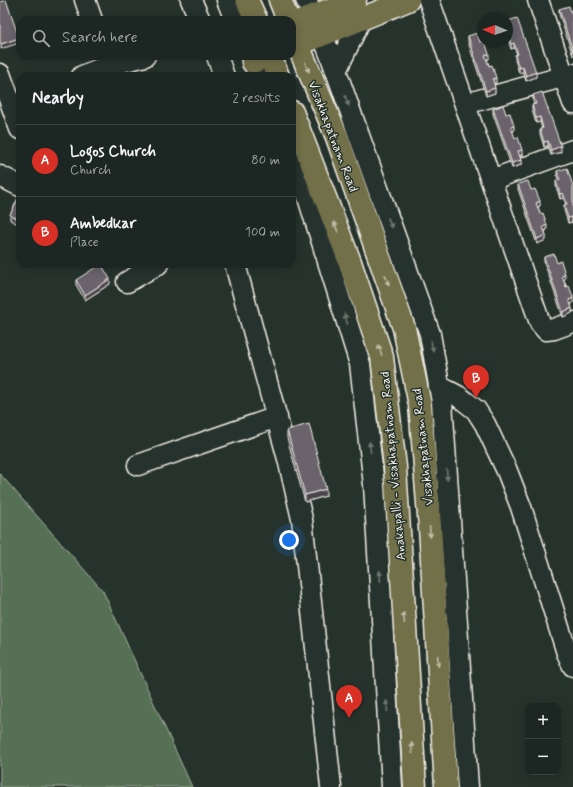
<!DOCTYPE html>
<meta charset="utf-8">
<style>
body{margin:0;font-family:Mynerve,sans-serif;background:#29322f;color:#f1f3f6}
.controls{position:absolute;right:12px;bottom:12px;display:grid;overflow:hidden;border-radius:8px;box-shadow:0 2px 10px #0003}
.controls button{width:36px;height:36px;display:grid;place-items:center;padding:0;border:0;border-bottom:1px solid #3a4340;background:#1c2622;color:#f1f3f6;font:20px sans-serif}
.compass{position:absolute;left:477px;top:12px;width:36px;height:36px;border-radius:50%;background:#1c2622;box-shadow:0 2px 10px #0003;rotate:272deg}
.you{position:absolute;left:289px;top:540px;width:14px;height:14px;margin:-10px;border:3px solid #fff;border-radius:50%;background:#1a73e8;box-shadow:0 0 0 6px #1a73e833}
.badge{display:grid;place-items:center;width:26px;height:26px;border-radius:50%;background:#d93025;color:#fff;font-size:13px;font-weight:700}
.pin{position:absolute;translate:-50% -33px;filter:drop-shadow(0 1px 2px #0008)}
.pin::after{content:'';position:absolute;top:21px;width:14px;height:12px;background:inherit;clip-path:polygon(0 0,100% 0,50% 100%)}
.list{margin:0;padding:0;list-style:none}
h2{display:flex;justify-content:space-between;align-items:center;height:52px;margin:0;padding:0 16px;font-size:17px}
h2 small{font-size:13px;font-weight:400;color:#a0a5a5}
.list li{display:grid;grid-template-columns:26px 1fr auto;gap:12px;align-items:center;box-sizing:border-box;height:72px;padding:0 16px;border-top:1px solid #3a4340}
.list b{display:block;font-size:15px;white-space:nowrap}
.list p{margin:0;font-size:13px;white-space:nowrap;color:#a0a5a5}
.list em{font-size:13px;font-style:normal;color:#a0a5a5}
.icon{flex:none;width:22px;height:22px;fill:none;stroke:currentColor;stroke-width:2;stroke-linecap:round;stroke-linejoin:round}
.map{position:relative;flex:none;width:573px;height:787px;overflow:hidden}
.search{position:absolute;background:#1c2622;box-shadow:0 2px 10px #0003;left:16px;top:16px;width:280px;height:44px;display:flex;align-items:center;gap:10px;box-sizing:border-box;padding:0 14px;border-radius:12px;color:#a0a5a5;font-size:15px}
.panel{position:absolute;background:#1c2622;box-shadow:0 2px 10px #0003;left:16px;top:72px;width:280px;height:196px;border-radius:12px}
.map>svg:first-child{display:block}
.green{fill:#577055;stroke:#a6b09e}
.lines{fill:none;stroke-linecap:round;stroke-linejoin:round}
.minor-casing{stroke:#f4f1e8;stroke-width:23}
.major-casing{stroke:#f4f1e8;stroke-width:25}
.minor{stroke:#26332d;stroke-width:20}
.major{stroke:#726f4a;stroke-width:22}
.wall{fill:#5b555d;stroke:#f4f1e8}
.shaded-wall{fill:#4a454c;stroke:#f4f1e8}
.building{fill:#6a636c;stroke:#f4f1e8}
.oneway{fill:#c0bda9}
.oneway2{fill:#6e766e}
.labels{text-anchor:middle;stroke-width:3;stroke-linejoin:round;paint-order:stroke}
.street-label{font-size:13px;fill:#f4f1e8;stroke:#26332d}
</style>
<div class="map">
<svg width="573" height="787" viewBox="0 0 573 787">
<rect width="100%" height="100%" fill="#26332d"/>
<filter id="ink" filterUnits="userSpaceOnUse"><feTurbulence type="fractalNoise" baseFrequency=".025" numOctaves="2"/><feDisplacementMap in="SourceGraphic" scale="8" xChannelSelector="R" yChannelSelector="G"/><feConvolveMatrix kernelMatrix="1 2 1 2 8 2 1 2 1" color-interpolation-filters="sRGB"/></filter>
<g filter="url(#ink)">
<!-- green -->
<path class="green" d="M0 474 103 591 192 787H0Z"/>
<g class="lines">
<defs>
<path id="minor" d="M85 0 92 20
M191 0 200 20
M227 0 235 20
M306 0 322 34 331 57 430 334 442 402 468 787
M429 0 540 323 546 330 554 329 573 322
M538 0 573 103
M217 56 224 76
M251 56 259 76
M336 71 361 19
M0 74 20 129
M82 76 106 66 145 56
M465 104 573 74
M292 154 301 175 360 364 374 485 392 787
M0 176 20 186
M491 180 573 150
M235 264 288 459 302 519 331 787
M127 282 158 264
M439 386 458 396 476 410 485 424 507 471 521 507 567 653 573 666
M138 465 277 417"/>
<path id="major" d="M247 0 256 20
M280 0 288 20
M292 26 313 16 355 0
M292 31 337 137 404 328 420 405 430 528 446 787
M292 47 408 0
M270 56 278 76
M253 62 269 56
M292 112 350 262 382 357 395 467 415 787"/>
</defs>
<!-- minor casing -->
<use href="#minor" class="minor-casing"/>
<!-- major casing -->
<use href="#major" class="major-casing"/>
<!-- minor -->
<use href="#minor" class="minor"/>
<!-- major -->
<use href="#major" class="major"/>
</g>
<!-- wall -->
<path class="wall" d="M559 9 572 15 573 14V56L559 14Z
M508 21 536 77 526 81 523 72 519 73 515 60V55L517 54 514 48 511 49 507 36V31L509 30 508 26Z
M468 36 480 42 489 59 487 60 496 83 494 84 495 93 486 96 468 42Z
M533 95 561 152 551 155 548 146 544 147 540 134V129H542L540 122 536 123 532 110V105H534L533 100Z
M493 109 506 114 514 131 512 132 522 155 520 156 521 165 512 168 493 114Z
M557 171 573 186V224L572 222 568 223 564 210V205L566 204 563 198 560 199 556 186V181L558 180 557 176Z
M518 184 531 190 540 206 538 207 547 230 545 231 546 240 537 244 518 189Z
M20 194V225L10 220V215Z
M544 257 557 263 565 279 564 280 573 303 571 304 572 313 563 317 544 262Z
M76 280 110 284 85 300 76 285Z
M287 430 326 496 305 502 287 438Z"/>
<!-- shaded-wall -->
<path class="shaded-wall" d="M19 38V43L1 49V44Z
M514 43V48L511 49V44Z
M489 54V59L485 60V55Z
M523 67V72L519 73V68Z
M536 72V77L526 81V76Z
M496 78V83L493 84V79Z
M495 88V93L486 96V91Z
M540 117V122L536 123V118Z
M514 126V131L511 132V127Z
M548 141V146L544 147V142Z
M561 146V152L551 155V150Z
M522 150V155L518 156V151Z
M521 160V165L512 168V163Z
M563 193V198L560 199V194Z
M540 201V206L536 208V203Z
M572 217V222L568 223V218Z
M547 225V230L543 232V227Z
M546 235V240L537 244V239Z
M565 274V279L562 281V276Z
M110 279V284L85 300V295Z
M573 298V303L569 305V300Z
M572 308V313L563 317V312Z
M326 489V496L305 502V495Z"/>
<!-- building -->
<path class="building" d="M6 0 19 38 1 44 0 40V2Z
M569 6 572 15 573 14V51L559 9Z
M517 18 536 72 526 76 523 67 519 68 515 55 518 54 514 43 511 44 507 31 511 30 508 21Z
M477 33 480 42 483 41V42H485L489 54 485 55 489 66 492 65 496 78 493 79 495 88 486 91 468 36Z
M542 92 561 146 551 150 548 141 544 142 540 129 543 128 540 117 536 118 532 105 536 104 533 95Z
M503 105 506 114 510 113 514 126 511 127 515 138 518 137 522 150 518 151 521 160 512 163 493 109Z
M567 168 573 186V219L572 217 568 218 564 205 567 204 563 193 560 194 556 181 560 180 557 171Z
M528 181 531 190 535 189 540 201 536 203 540 214 543 213 547 225 543 227 546 235 537 239 518 184Z
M20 194V220L10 215Z
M554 254 557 263 561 261 565 274 562 276 566 287 569 286 573 297V298L569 300 572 308 563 312 544 257Z
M101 264 110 279 85 295 76 280Z
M309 424 326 489 305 495 287 430Z"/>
<!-- one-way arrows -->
<defs><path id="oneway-solid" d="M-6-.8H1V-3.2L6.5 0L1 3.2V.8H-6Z"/></defs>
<g class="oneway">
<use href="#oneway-solid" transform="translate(307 67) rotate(67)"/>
<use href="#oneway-solid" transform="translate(336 227) rotate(-111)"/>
<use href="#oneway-solid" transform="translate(387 280) rotate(70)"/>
<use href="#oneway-solid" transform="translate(380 350) rotate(-109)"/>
<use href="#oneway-solid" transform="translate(430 532) rotate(86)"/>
<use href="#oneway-solid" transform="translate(404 618) rotate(-94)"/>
<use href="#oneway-solid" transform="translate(438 661) rotate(86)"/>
<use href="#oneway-solid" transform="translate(412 748) rotate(-94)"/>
</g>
<g class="oneway2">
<use href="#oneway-solid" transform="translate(347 101) rotate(70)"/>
<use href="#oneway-solid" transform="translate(390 223) rotate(70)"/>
<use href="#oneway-solid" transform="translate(346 319) rotate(-107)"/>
<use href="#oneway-solid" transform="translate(432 346) rotate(80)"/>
<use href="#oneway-solid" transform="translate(370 447) rotate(-96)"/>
<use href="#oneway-solid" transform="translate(447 475) rotate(86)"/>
<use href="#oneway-solid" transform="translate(380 576) rotate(-94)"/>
<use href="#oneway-solid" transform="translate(387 706) rotate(-94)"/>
</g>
</g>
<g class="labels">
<!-- street labels -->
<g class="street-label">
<text transform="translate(334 136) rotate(69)" y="5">Visakhapatnam Road</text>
<text transform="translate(422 447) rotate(-96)" y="5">Visakhapatnam Road</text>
<text transform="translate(392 466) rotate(-95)" y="5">Anakapalli - Visakhapatnam Road</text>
</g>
</g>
</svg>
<div class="controls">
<button>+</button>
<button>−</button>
</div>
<svg class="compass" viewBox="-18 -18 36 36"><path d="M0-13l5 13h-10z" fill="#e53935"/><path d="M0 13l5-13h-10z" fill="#a0a5a5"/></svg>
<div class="you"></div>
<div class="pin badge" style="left:349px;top:718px">A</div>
<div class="pin badge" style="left:476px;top:398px">B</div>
<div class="search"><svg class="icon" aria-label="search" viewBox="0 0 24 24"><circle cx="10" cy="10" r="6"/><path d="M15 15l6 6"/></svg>Search here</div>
<section class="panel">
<h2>Nearby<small>2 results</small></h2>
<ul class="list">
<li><span class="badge">A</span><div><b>Logos Church</b><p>Church</p></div><em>80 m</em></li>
<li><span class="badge">B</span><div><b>Ambedkar</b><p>Place</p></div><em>100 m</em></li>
</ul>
</section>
</div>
